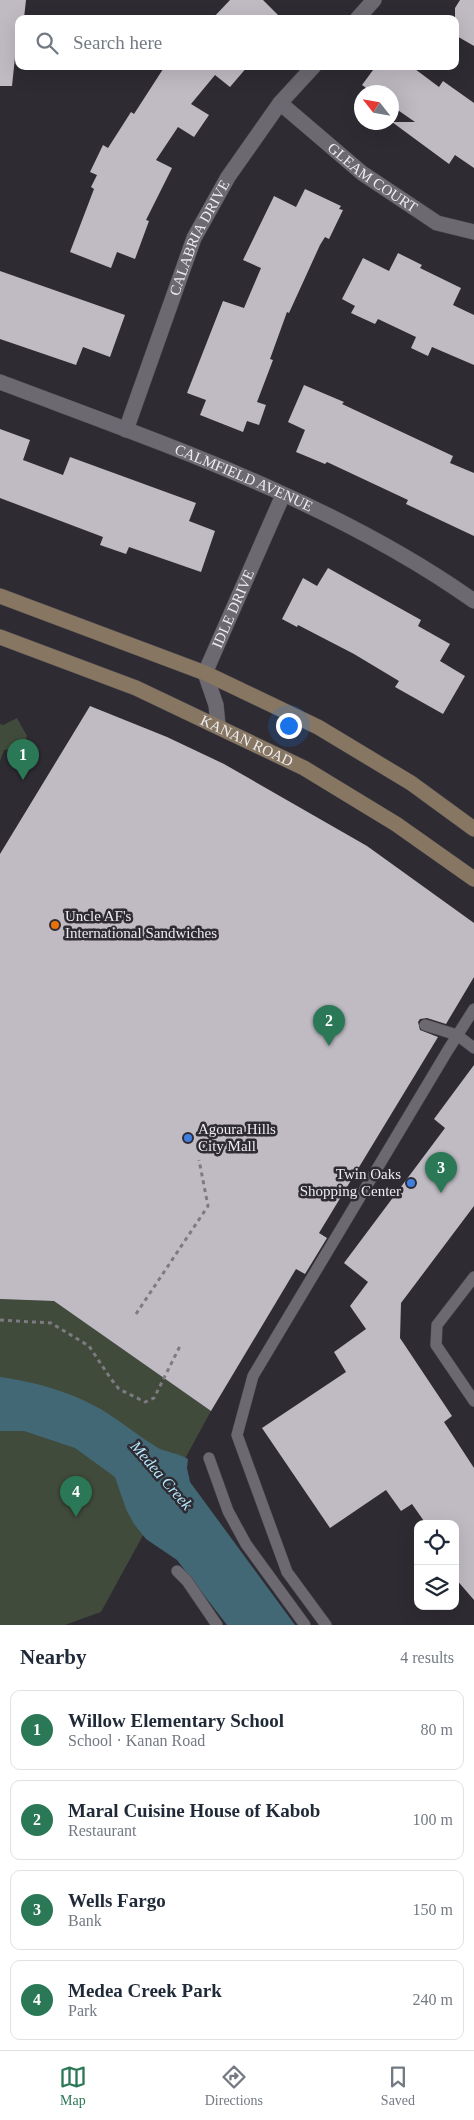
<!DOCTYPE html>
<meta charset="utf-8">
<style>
body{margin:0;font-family:"Times New Roman",serif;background:#f2f2f3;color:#1f2937}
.controls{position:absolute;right:15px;bottom:15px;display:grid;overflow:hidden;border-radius:10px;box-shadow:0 5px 20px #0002}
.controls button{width:45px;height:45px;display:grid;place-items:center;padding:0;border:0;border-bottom:1px solid #e0e1e3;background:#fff;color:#1f2937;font:25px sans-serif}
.compass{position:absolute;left:354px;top:85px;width:45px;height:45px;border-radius:50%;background:#fff;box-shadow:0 5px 20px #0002;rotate:301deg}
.you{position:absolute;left:288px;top:725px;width:18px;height:18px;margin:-12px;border:4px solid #fff;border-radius:50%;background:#1a73e8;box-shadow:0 0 0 8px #1a73e833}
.badge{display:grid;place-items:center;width:32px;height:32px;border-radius:50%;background:#2b7857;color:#fff;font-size:16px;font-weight:700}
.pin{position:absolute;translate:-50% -41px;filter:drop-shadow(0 1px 2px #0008)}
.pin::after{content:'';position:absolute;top:26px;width:18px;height:15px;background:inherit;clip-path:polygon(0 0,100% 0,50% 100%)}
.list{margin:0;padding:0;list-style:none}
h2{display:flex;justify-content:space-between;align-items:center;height:65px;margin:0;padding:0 20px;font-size:21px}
h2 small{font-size:16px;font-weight:400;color:#747a83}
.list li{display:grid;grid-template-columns:32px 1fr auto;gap:15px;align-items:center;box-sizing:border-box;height:80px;margin:0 10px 10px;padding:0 10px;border:1px solid #e0e1e3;border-radius:10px}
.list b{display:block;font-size:19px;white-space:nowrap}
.list p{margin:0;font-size:16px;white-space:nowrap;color:#747a83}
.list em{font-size:16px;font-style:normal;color:#747a83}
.icon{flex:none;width:28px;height:28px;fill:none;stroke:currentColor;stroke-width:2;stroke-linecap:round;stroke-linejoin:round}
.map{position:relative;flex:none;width:474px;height:1625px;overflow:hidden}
.search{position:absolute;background:#fff;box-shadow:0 5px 20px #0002;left:15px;right:15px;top:15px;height:55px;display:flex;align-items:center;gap:12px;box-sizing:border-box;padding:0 18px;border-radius:10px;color:#747a83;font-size:19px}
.sheet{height:425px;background:#fff}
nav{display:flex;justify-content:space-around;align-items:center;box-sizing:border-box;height:70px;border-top:1px solid #e0e1e3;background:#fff;font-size:14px;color:#747a83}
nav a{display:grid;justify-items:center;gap:2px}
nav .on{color:#2b7857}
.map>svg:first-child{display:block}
.green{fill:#414b3b}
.water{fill:#436875}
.building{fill:#c0bbc3}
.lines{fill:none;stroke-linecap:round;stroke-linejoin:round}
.service-casing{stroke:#4a484e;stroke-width:12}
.minor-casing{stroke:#4a484e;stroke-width:16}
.secondary-casing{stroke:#4a484e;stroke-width:16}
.path{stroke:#7d7b81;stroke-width:3;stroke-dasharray:4 4;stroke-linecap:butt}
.service{stroke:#6c6971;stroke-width:11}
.minor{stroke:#6c6971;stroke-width:15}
.secondary{stroke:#877762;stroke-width:15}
.food-dot{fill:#e8710a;stroke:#2e2b32;stroke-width:2}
.shop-dot{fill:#3f7fe0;stroke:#2e2b32;stroke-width:2}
.labels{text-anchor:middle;stroke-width:5;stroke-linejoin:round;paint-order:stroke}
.street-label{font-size:15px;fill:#edecf1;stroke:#2e2b32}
.poi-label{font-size:15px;fill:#edecf1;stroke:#2e2b32;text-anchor:start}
.water-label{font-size:16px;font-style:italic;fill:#b4e9fe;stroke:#2e2b32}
</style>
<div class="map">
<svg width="474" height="1625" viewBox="0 0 474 1625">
<rect width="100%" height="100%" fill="#2e2b32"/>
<!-- green -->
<path class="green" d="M17 718 27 736 23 747 4 750 0 761V724L3 725Z
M0 1299 54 1301 211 1411 101 1612 65 1625H0Z"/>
<!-- water -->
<path class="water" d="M0 1377C36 1382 76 1393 107 1413 124 1424 140 1437 158 1448 169 1453 178 1453 188 1459L187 1468 190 1482 295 1625H227L177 1560 146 1539 134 1524 126 1509 115 1477 75 1448 24 1431H0Z"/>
<!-- building -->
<path class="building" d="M0 0H26L24 18 19 19 12 86H0Z
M230 0H263L282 19H212Z
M460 0H474V46L455 35V8Z
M165 66H248L230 87 215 75 191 104 209 115 194 137 178 127 156 160 172 168 146 220 149 221 135 259 117 252 111 268 70 252 94 189 91 187 97 175 90 172 103 145 108 148 131 112 134 114Z
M376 66H411L439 87 443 81 474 103V168L455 155 449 164 392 122H415L392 106V92H372L362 85Z
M305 189 341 206 339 209 343 210 329 239 325 237 320 245 289 313 287 312 270 359 273 360 257 402 266 405 259 425 247 421 243 432 200 415 206 400 187 393 223 301 244 308 261 268 243 260 274 196 296 207Z
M398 253 422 265 420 268 461 288 453 305 474 315V365L432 347 428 356 411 348 416 337 378 319 375 324 351 313 355 306 342 299 363 258 389 271Z
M0 271 125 315 110 357 83 347 76 365 0 339Z
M304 385 344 402 342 404 453 456 450 463 474 473V536L406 504 408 500 327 462 325 464 296 452 305 430 288 422Z
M0 429 30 440 23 460 63 475 70 457 196 503 189 521 215 531 201 572 129 547 126 554 100 545 103 537 0 498Z
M328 568 421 620 418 626 450 644 440 661 465 676 443 714 395 687 399 681 354 654 298 625 297 627 282 619 303 578 317 586Z
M90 706 167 737 224 764 367 846 474 923V977L446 1024 427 1018 420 1019 418 1022 420 1030 438 1037 319 1233 327 1238 305 1274 296 1269 211 1411 54 1301 0 1299V854Z
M474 1065V1206L401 1303 400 1338 452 1416 444 1422 474 1468V1600L455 1578V1524H426L412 1504 401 1511 386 1490 330 1528 262 1428 346 1372 334 1352 366 1329 350 1306 368 1282 344 1263 445 1128 434 1119Z"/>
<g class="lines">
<defs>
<path id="service" d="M425 1025 457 1035 474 1048
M474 1277 437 1325 436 1345 474 1401
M209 1458 228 1511 246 1544 305 1625
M177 1571 187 1581 217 1625
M326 1625 287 1572 237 1435 253 1376 448 1050 474 1009"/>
<g id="minor">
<path d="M357 19 374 0"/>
<path id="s1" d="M280 103 362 173 437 223 474 232"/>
<path id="s2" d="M0 382C161 443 333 501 474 601"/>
<path id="s3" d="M126 430 194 238 228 177 280 103 314 66"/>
<path id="s4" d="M218 725 216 705 205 673 283 495"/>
</g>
<g id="secondary">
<path d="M0 596 205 673 318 727 411 783 474 829"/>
<path id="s5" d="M0 637 136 688 304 768 396 824 474 879"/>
</g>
</defs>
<!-- service casing -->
<use href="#service" class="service-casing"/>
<!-- minor casing -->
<use href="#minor" class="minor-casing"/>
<!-- secondary casing -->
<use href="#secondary" class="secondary-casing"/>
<!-- path -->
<path class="path" d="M136 1314 208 1206 199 1160
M0 1320 51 1323 89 1346 111 1379 119 1389 145 1402 154 1398 181 1344"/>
<!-- service -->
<use href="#service" class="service"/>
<!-- minor -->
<use href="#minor" class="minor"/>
<!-- secondary -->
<use href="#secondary" class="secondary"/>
</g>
<!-- markers -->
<circle class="food-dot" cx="55" cy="925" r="5"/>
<g class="shop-dot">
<circle cx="188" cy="1138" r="5"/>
<circle cx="411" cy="1183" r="5"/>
</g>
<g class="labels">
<!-- street labels -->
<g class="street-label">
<text dy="5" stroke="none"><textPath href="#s1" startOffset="119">GLEAM COURT</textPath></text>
<text dy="5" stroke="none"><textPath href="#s3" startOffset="206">CALABRIA DRIVE</textPath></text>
<text dy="5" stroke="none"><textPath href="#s2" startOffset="262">CALMFIELD AVENUE</textPath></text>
<text dy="5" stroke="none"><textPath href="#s4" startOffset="124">IDLE DRIVE</textPath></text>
<text dy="5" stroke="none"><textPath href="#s5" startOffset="268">KANAN ROAD</textPath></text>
</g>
<!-- poi labels -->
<g class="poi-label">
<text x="65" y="921">Uncle AF's<tspan x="65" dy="17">International Sandwiches</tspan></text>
<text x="198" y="1134">Agoura Hills<tspan x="198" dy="17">City Mall</tspan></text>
<text x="401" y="1179" text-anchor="end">Twin Oaks<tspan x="401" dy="17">Shopping Center</tspan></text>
</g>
<!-- water labels -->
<g class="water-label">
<text transform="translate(162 1475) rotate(49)" y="6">Medea Creek</text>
</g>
</g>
</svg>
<div class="controls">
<button><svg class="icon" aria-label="locate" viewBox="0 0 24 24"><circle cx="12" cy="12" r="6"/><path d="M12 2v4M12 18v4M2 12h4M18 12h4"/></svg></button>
<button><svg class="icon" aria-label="layers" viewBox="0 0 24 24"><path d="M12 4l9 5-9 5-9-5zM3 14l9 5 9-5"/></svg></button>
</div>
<svg class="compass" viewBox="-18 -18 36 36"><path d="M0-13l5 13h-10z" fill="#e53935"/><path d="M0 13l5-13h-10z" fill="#747a83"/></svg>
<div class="you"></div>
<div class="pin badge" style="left:23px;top:780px">1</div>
<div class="pin badge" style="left:329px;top:1046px">2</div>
<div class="pin badge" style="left:441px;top:1193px">3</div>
<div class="pin badge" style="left:76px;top:1517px">4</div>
<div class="search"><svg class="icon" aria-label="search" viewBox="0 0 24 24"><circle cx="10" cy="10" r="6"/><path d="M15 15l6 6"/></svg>Search here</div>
</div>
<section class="sheet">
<h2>Nearby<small>4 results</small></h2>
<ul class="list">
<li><span class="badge">1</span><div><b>Willow Elementary School</b><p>School · Kanan Road</p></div><em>80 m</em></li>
<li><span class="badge">2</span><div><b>Maral Cuisine House of Kabob</b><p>Restaurant</p></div><em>100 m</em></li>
<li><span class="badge">3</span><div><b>Wells Fargo</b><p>Bank</p></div><em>150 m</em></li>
<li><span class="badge">4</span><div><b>Medea Creek Park</b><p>Park</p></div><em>240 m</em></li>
</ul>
</section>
<nav>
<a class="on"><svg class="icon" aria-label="map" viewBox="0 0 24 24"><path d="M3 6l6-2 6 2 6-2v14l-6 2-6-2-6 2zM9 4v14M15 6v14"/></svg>Map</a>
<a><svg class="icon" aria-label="directions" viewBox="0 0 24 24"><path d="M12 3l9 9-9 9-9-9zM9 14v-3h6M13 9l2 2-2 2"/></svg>Directions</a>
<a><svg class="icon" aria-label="saved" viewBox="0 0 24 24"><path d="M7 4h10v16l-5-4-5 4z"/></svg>Saved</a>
</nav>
